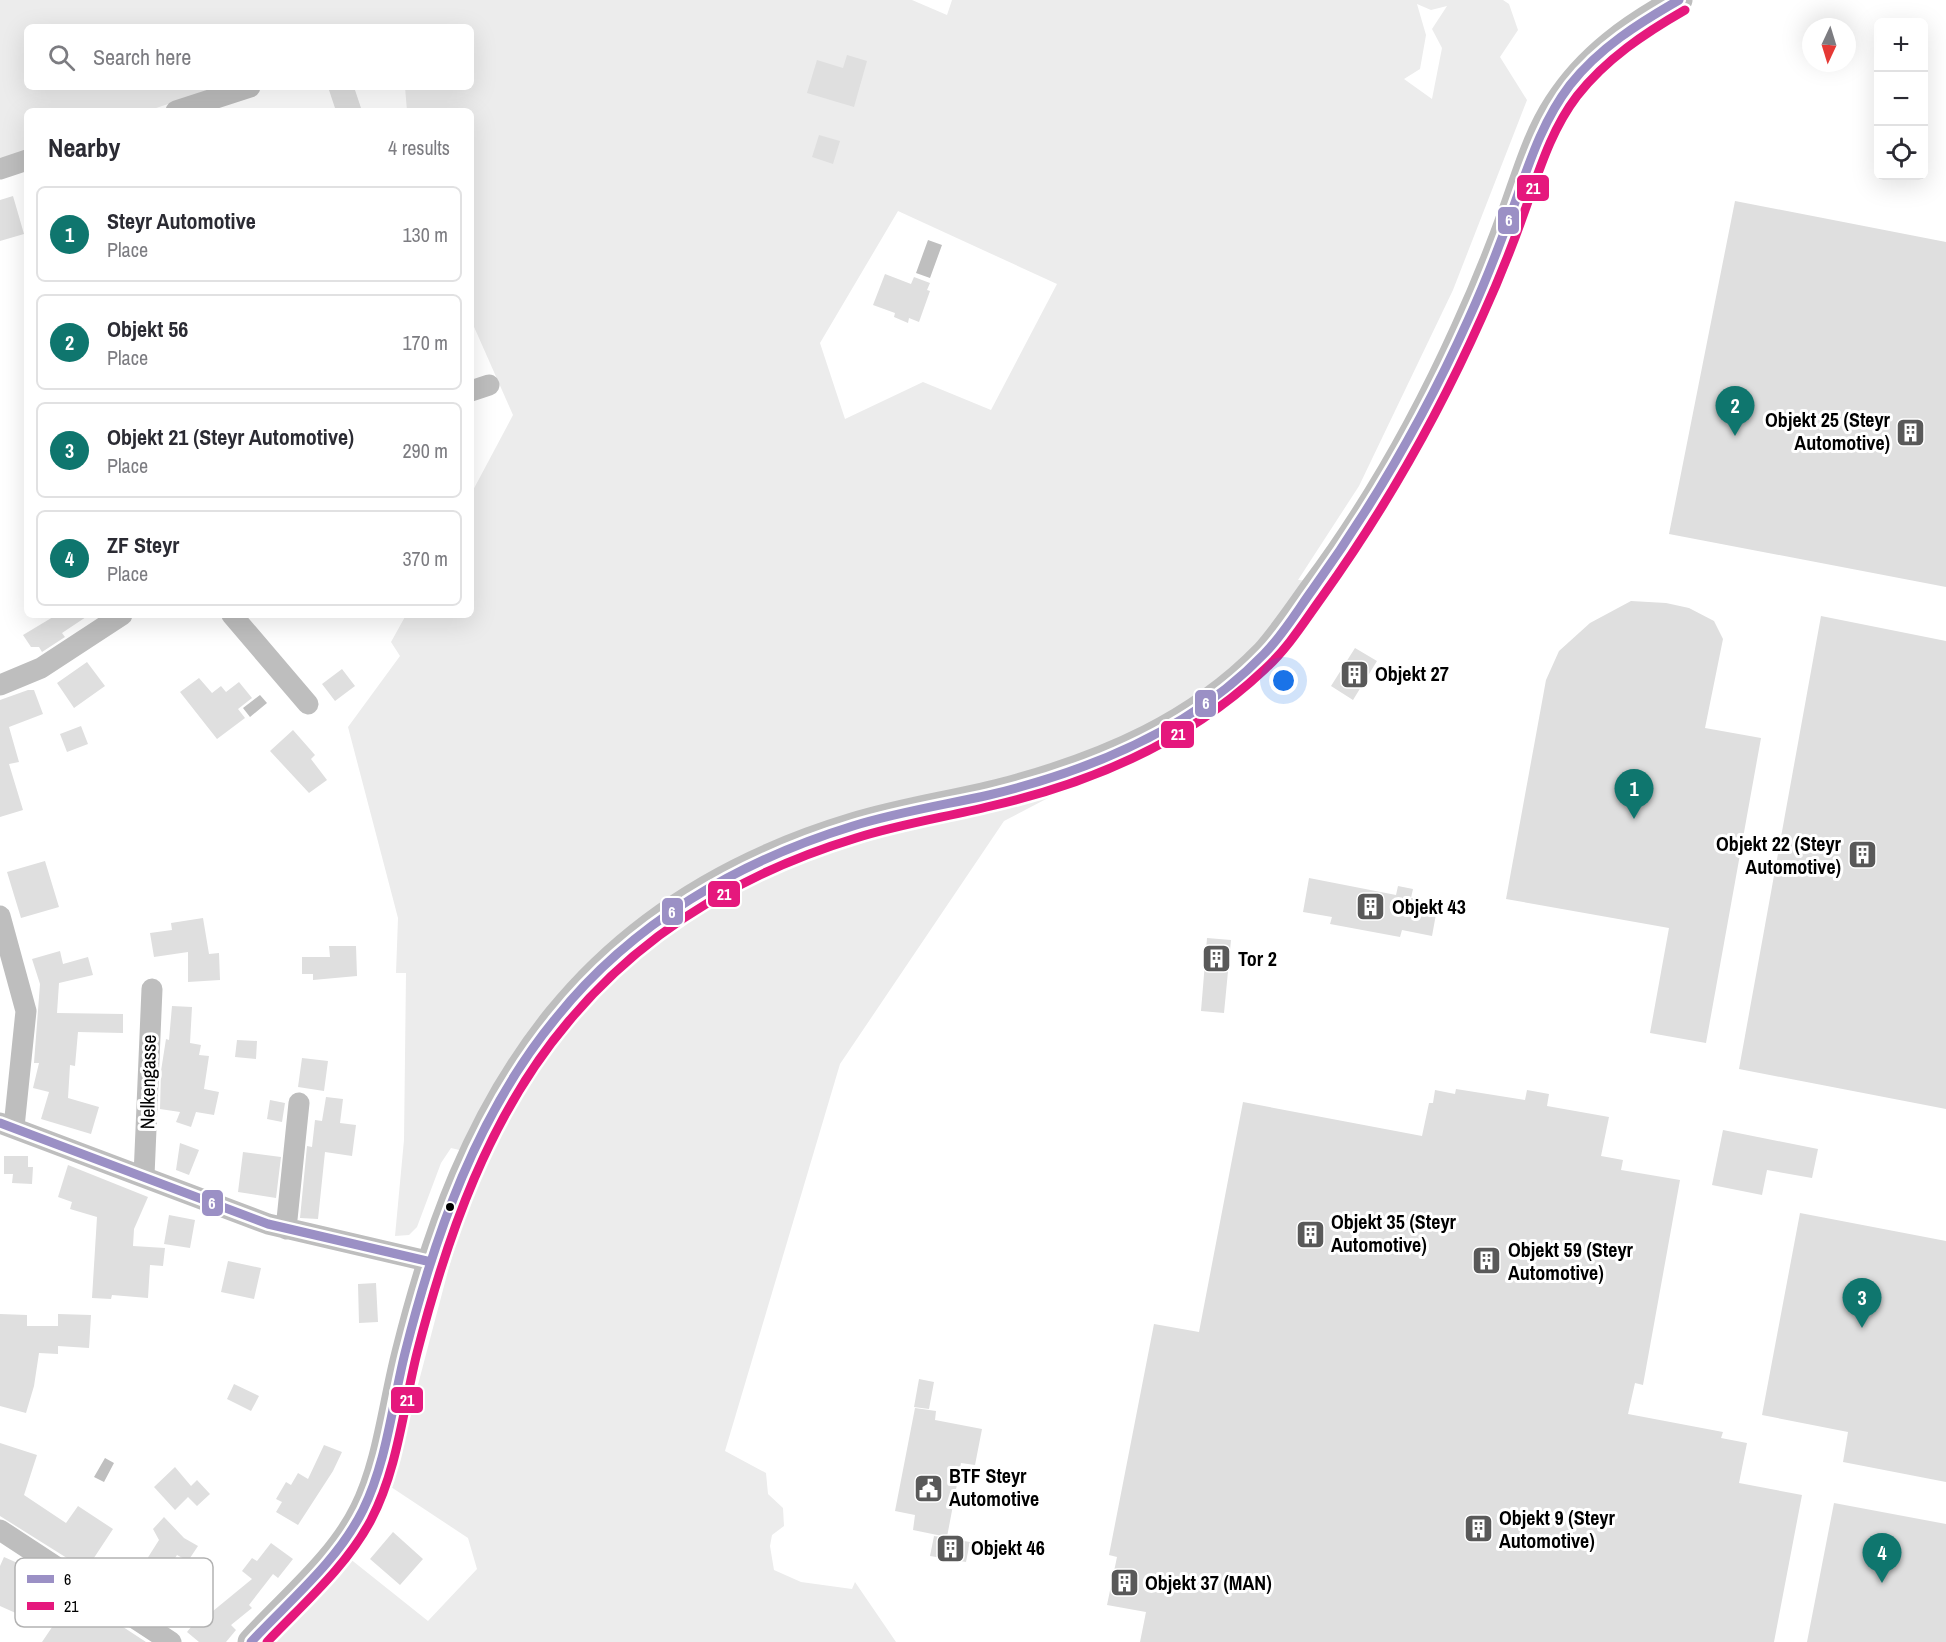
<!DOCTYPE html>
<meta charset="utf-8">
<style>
body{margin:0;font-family:"Archivo Narrow",sans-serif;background:#f2f2f3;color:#2b2b33}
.controls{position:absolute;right:18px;top:18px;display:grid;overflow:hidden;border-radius:9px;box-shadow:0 6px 24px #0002}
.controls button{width:54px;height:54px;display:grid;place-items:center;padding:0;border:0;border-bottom:2px solid #e1e1e2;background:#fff;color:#2b2b33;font:30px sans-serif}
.compass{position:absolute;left:1802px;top:18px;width:54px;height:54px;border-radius:50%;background:#fff;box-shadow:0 6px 24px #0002;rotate:184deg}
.you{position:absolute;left:1284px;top:681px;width:21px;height:21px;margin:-15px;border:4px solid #fff;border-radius:50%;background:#1a73e8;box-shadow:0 0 0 9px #1a73e833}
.badge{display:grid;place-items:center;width:39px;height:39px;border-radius:50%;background:#0f766e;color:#fff;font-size:20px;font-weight:700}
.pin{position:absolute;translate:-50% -50px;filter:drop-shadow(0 2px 3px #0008)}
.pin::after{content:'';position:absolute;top:32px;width:21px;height:18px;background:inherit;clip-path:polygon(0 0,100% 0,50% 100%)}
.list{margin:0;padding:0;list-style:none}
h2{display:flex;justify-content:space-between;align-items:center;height:78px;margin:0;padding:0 24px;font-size:26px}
h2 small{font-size:20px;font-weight:400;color:#7c7c81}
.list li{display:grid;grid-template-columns:39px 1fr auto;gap:18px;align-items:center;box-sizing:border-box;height:96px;margin:0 12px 12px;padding:0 12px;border:2px solid #e1e1e2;border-radius:9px}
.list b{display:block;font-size:22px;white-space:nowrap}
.list p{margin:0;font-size:20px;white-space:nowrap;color:#7c7c81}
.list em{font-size:20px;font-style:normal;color:#7c7c81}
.icon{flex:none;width:33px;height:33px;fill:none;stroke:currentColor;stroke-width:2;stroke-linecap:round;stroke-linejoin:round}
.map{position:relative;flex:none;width:1946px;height:1642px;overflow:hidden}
.search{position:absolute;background:#fff;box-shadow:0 6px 24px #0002;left:24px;top:24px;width:450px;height:66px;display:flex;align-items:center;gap:15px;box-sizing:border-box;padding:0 21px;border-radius:9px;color:#7c7c81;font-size:22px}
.panel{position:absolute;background:#fff;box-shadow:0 6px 24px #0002;left:24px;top:108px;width:450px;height:510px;border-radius:9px}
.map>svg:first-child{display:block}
.green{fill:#ececec;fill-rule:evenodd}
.water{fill:#bfbfbf}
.building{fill:#dfdfdf}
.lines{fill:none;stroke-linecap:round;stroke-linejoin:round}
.minor{stroke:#bebebe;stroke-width:21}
.tertiary{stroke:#bebebe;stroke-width:27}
.bus-1-casing{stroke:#fff;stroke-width:14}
.bus-2-casing{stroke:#fff;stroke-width:14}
.bus-1{stroke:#9b90c5;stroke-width:9}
.bus-2{stroke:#e5187d;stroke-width:9}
.bus-dot{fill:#000;stroke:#fff;stroke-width:2}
.labels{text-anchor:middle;stroke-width:6;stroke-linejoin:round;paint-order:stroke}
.poi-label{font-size:20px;font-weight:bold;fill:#000;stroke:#fff;text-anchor:start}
.street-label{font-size:20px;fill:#000;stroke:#fff}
.key{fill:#fff;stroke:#b2b2b2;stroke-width:1.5}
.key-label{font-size:16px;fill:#000}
.line-badge{stroke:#fff;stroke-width:2}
.badge-label{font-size:16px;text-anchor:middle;font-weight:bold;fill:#fff}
</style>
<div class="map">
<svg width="1946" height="1642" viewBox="0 0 1946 1642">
<rect width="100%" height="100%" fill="#fff"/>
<!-- green -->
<path class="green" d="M0 0H912L947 15 952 0H1503L1509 4 1518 30 1500 57 1527 100 1453 290 1359 486 1298 580 1329 582 1228 704 1004 821 840 1064 725 1451 766 1473 768 1494 783 1508 784 1526 772 1535 770 1546 774 1570 801 1582 852 1589 855 1582 896 1642H268L349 1558 428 1621 477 1569 468 1538 391 1487 463 1214 485 1156 451 1148 441 1163 417 1227 409 1235 395 1236 404 1140 406 973H396L398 918 348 727 400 656 391 642 406 615H471V494L513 415 471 320V111H407L405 87H471V27H27V87H220L147 111H27V150L0 159ZM1417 4 1431 10 1447 6 1432 29 1442 48 1432 99 1404 79 1420 69 1426 35ZM898 211 1057 284 991 410 923 382 845 419 820 343Z"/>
<!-- water -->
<path class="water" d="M928 240 942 245 930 278 916 273Z
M260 695 267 703 250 717 243 708Z
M105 1458 114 1463 104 1482 94 1477Z"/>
<!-- building -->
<path class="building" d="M847 55 867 61 854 107 807 93 817 60 843 68Z
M328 87H354L362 111H336Z
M819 135 840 141 833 164 812 157Z
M13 196 24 234 0 241V200Z
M1735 201 1946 242V587L1669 534Z
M885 274 911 284 914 277 930 283 927 290 930 291 919 322 909 318 908 323 894 317 895 313 873 305Z
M1631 601 1666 603 1689 608 1714 621 1723 639 1705 728 1761 738 1706 1043 1650 1033 1669 928 1506 899 1546 680 1559 651 1590 623Z
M89 615 62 633 65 637 42 652 39 647H31L23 635 53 617Z
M1821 616 1946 641V1109L1739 1069Z
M1355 648 1377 661 1353 700 1331 686Z
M87 662 105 686 74 708 57 683Z
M342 669 355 686 335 701 322 684Z
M199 678 212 693 221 686 226 692 239 682 252 698 238 709 245 718 217 739 180 692Z
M28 690H34L43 714 9 727 19 762 9 764 23 810 0 817V700Z
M81 726 88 744 67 752 60 734Z
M293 730 315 755 311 759 327 780 309 793 270 751Z
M45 861 59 907 21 918 7 872Z
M1309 878 1396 895 1398 886 1413 889 1411 898 1438 903 1432 936 1402 930 1400 937 1330 924 1332 917 1303 912Z
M203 918 209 954 219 953 220 980 188 982V952L154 957 150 933 172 930 171 923Z
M1207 938 1231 940 1224 1013 1201 1011Z
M329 946H356L357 976 313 980V974H302V957H330Z
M60 951 63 964 88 957 93 975 59 983 57 1013 123 1014V1033L78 1032 75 1066 70 1065 68 1098 99 1107 91 1134 41 1119 49 1092 33 1088 39 1063H34L40 984 32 959Z
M172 1006 192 1007 190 1043 201 1045 199 1055 209 1056 204 1089 219 1092 214 1115 196 1112 191 1127 176 1122 180 1112 160 1109 161 1071 166 1039 169 1040Z
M237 1040 257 1041 256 1059 235 1057Z
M302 1058 328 1061 324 1091 298 1087Z
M1456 1089 1525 1100 1527 1090 1549 1094 1547 1106 1609 1117 1601 1156 1623 1160 1621 1170 1680 1180 1643 1385 1635 1383 1628 1414 1723 1432 1721 1438 1747 1443 1739 1483 1802 1495 1774 1642H1140L1146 1612 1107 1605 1117 1557 1109 1555 1154 1324 1199 1332 1243 1102 1422 1136 1429 1103H1433L1435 1090 1455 1094Z
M326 1097 343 1099 340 1123 356 1125 352 1156 325 1152 318 1219 300 1218 307 1146 312 1147 315 1120 322 1121Z
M270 1100 285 1103 282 1122 267 1119Z
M1723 1130 1818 1149 1812 1178 1767 1170 1762 1195 1712 1185Z
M180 1143 199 1150 189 1175 176 1170Z
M243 1152 281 1157 276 1198 238 1192Z
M4 1156H28V1167H33L32 1184 12 1183 13 1174H4Z
M68 1165 148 1197 134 1229 133 1246 165 1248 163 1266 150 1265 148 1298 112 1295 111 1299 92 1298 97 1217 70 1209 72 1202 58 1197Z
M1800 1213 1946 1241V1482L1843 1462 1848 1432 1762 1415Z
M169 1215 195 1220 190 1248 164 1244Z
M228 1261 261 1268 254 1299 221 1292Z
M376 1283 378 1322 359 1323 358 1284Z
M0 1314 27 1315V1326H58V1314L91 1315 89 1348 58 1346V1354L39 1353 34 1386 26 1413 0 1406Z
M919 1379 934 1382 929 1409 914 1407Z
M234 1384 259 1396 251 1411 227 1399Z
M915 1408 936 1411 935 1420 982 1429 975 1465 961 1463 947 1537 913 1530 915 1515 895 1511Z
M0 1443 37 1455 24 1495 66 1523 78 1506 113 1529 86 1570 0 1516Z
M324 1445 342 1452 333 1471 298 1525 276 1512 282 1502 276 1499 286 1482 291 1485 298 1473 308 1479Z
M175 1467 191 1486 197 1480 210 1494 197 1506 188 1497 175 1510 154 1487Z
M1834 1503 1946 1524V1642H1807Z
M164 1517 184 1538 198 1546 188 1561 177 1555 146 1604 117 1586 131 1564 140 1570 159 1540 153 1529Z
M393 1532 423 1559 400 1585 370 1559Z
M934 1536 970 1542 966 1562 930 1556Z
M271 1543 293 1559 278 1578 273 1574 249 1605 252 1608 231 1625 236 1630 226 1642H199L187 1632 208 1606 213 1611 252 1579 242 1571 252 1558 257 1561Z
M4 1557 47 1576 29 1619 0 1606V1566Z
M69 1602 84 1611 88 1604 146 1642H42Z"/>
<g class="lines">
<!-- minor -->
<path class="minor" d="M176 111 250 87
M0 169 27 160
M471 391 489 385
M232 615 308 704
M0 685 41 668 122 615
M0 916 26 1011 14 1127
M0 1123 268 1224 431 1262
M144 1176 152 989
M286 1229 299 1103
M0 1530 171 1642"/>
<!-- tertiary -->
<path class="tertiary" d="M251 1642C289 1600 338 1561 363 1510 386 1464 392 1403 405 1353 435 1232 477 1115 556 1017 633 922 737 861 853 826 905 810 959 803 1011 789 1106 763 1195 725 1264 654 1282 634 1297 611 1313 589 1373 509 1423 420 1464 329 1482 290 1498 250 1512 211 1525 175 1536 136 1557 104 1587 57 1631 26 1679 0"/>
<defs>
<path id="bus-1" d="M0 1123 268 1224 431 1262
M251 1642C290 1600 337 1562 363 1510 387 1461 392 1405 405 1353 435 1234 477 1114 556 1018 632 923 739 861 853 826 898 812 944 805 989 795 1089 771 1192 729 1264 654 1283 635 1297 611 1313 589 1374 504 1426 414 1469 318 1485 283 1499 247 1512 211 1528 167 1541 123 1570 85 1599 48 1639 23 1679 0"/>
<path id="bus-2" d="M267 1642C304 1603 346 1567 371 1520 398 1468 403 1409 417 1353 447 1236 489 1115 569 1021 644 931 745 872 856 838 900 824 946 817 991 806 1092 783 1189 741 1265 669 1288 648 1304 622 1322 597 1385 509 1438 416 1482 317 1498 282 1512 247 1525 210 1539 171 1551 130 1577 96 1606 59 1645 33 1685 10"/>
</defs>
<!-- bus-1 casing -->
<use href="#bus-1" class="bus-1-casing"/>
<!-- bus-2 casing -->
<use href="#bus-2" class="bus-2-casing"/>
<!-- bus-1 -->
<use href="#bus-1" class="bus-1"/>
<!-- bus-2 -->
<use href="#bus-2" class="bus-2"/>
</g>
<!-- icons -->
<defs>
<symbol id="building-square" viewBox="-11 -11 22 22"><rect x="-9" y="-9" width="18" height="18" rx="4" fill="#595959" stroke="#fff"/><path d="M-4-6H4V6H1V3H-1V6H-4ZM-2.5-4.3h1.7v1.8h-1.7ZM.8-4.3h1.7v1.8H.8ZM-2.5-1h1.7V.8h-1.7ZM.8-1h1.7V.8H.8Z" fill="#fff"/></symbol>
<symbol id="civic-square" viewBox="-11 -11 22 22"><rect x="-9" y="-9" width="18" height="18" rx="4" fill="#595959" stroke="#fff"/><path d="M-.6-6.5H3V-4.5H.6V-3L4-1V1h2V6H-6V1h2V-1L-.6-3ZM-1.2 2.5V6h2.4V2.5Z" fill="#fff"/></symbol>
</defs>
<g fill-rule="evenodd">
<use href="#building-square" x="1894" y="416" width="33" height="33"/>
<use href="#building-square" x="1338" y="658" width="33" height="33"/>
<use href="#building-square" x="1846" y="838" width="33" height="33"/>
<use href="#building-square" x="1354" y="890" width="33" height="33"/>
<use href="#building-square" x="1200" y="942" width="33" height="33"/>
<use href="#building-square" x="1294" y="1218" width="33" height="33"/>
<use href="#building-square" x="1470" y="1244" width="33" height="33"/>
<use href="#civic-square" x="912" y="1472" width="33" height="33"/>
<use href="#building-square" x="1462" y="1512" width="33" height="33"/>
<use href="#building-square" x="934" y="1532" width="33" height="33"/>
<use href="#building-square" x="1108" y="1566" width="33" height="33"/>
</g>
<!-- markers -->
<circle class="bus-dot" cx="450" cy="1207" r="5"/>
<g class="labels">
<!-- poi labels -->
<g class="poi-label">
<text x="1890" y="427" text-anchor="end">Objekt 25 (Steyr<tspan x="1890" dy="23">Automotive)</tspan></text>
<text x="1375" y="681">Objekt 27</text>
<text x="1841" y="851" text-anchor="end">Objekt 22 (Steyr<tspan x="1841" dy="23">Automotive)</tspan></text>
<text x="1392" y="914">Objekt 43</text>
<text x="1238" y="966">Tor 2</text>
<text x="1331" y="1229">Objekt 35 (Steyr<tspan x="1331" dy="23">Automotive)</tspan></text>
<text x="1508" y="1257">Objekt 59 (Steyr<tspan x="1508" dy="23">Automotive)</tspan></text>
<text x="949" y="1483">BTF Steyr<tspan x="949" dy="23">Automotive</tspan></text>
<text x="1499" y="1525">Objekt 9 (Steyr<tspan x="1499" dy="23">Automotive)</tspan></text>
<text x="971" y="1555">Objekt 46</text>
<text x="1145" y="1590">Objekt 37 (MAN)</text>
</g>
<!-- street labels -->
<g class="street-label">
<text transform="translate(148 1082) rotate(-89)" y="7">Nelkengasse</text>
</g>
</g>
<!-- legend -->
<rect x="15" y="1558" width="198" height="69" rx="9" class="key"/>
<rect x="27" y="1575" width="27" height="8" fill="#9b90c5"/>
<rect x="27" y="1602" width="27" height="8" fill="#e5187d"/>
<g class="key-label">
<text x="64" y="1585">6</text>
<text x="64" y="1612">21</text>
</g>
<g class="line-badge">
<rect x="1516" y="174" width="34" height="28" rx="6" fill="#e5187d"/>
<rect x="1497" y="206" width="23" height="29" rx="6" fill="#9b90c5"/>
<rect x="1194" y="689" width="23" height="29" rx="6" fill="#9b90c5"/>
<rect x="1160" y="720" width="35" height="29" rx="6" fill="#e5187d"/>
<rect x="707" y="880" width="34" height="28" rx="6" fill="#e5187d"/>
<rect x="661" y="897" width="23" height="29" rx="6" fill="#9b90c5"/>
<rect x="201" y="1189" width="23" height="28" rx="6" fill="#9b90c5"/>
<rect x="390" y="1386" width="34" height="28" rx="6" fill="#e5187d"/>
</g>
<g class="badge-label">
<text x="1533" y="194">21</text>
<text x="1509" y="226">6</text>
<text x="1206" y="709">6</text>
<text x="1178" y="740">21</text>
<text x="724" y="900">21</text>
<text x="672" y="918">6</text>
<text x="212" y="1209">6</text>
<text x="407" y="1406">21</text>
</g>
</svg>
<div class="controls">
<button>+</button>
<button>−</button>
<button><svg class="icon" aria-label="locate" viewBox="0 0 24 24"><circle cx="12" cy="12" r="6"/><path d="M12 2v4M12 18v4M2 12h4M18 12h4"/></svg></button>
</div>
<svg class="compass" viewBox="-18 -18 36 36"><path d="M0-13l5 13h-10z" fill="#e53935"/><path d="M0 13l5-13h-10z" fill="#7c7c81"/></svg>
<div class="you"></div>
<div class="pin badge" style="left:1634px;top:819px">1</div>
<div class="pin badge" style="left:1735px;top:436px">2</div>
<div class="pin badge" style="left:1862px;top:1328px">3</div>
<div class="pin badge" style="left:1882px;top:1583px">4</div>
<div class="search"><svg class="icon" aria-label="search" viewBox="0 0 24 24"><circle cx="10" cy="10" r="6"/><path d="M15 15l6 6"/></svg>Search here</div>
<section class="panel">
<h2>Nearby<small>4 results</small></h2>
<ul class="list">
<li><span class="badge">1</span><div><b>Steyr Automotive</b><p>Place</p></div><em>130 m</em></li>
<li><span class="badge">2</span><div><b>Objekt 56</b><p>Place</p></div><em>170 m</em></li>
<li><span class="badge">3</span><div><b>Objekt 21 (Steyr Automotive)</b><p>Place</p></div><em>290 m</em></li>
<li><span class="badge">4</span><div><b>ZF Steyr</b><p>Place</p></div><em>370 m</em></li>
</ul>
</section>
</div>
